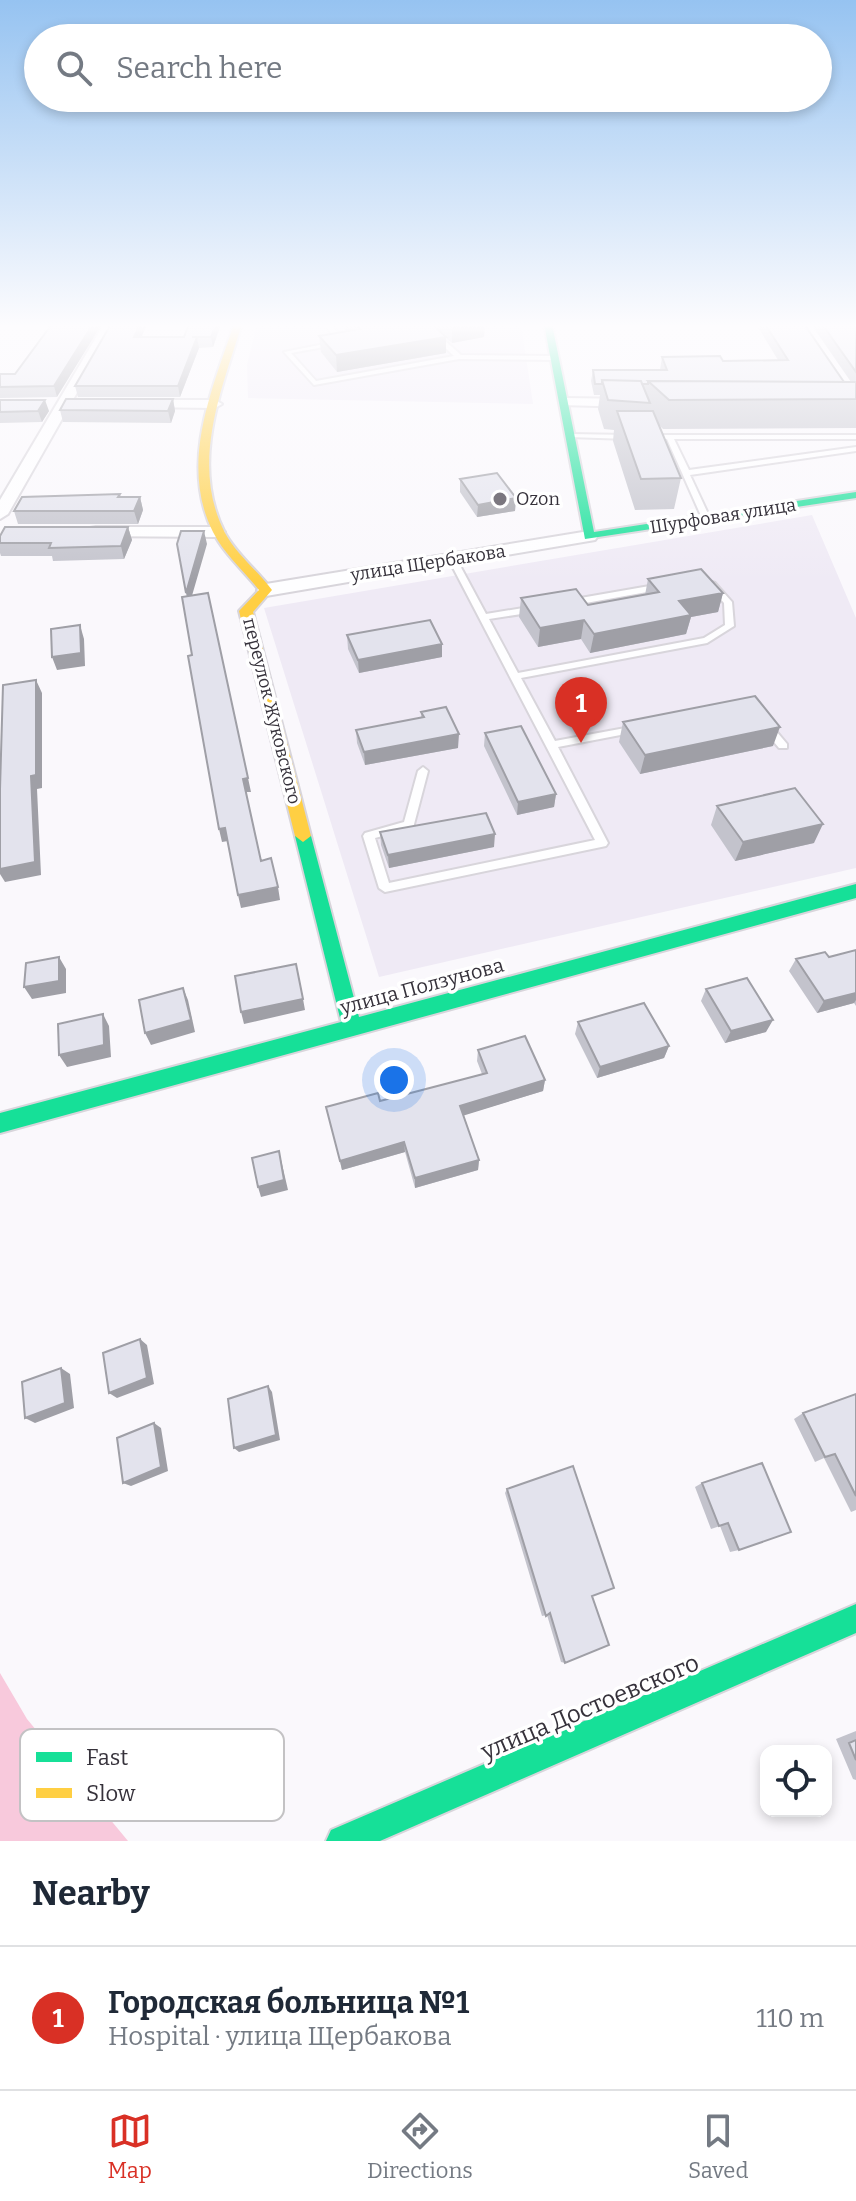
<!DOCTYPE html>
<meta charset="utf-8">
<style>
body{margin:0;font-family:Bitter,serif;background:#f2f2f3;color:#1f2937}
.controls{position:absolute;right:24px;bottom:24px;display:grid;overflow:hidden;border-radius:16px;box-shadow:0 4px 12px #0003}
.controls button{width:72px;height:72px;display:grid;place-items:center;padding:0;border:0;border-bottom:2px solid #e0e1e3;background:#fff;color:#1f2937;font:40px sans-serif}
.you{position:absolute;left:394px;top:1080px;width:28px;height:28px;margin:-20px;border:6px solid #fff;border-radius:50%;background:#1a73e8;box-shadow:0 0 0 12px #1a73e833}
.badge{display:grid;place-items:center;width:52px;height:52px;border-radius:50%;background:#d93025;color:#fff;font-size:26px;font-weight:700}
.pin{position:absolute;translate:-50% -66px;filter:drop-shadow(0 2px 4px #0008)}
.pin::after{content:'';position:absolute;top:42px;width:28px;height:24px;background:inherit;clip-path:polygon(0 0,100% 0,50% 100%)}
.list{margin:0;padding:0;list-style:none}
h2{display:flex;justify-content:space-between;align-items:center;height:104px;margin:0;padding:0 32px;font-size:34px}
h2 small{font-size:26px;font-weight:400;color:#747a83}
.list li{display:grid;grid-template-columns:52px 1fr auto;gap:24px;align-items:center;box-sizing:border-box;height:144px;padding:0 32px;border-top:2px solid #e0e1e3}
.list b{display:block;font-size:30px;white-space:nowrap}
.list p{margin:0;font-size:26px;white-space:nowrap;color:#747a83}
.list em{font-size:26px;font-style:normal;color:#747a83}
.icon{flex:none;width:44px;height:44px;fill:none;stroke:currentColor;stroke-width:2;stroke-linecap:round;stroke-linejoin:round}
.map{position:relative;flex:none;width:856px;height:1841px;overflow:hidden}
.search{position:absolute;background:#fff;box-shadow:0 4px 12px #0003;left:24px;right:24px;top:24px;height:88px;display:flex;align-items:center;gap:20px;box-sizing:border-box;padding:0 28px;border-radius:44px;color:#747a83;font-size:30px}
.sheet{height:248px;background:#fff}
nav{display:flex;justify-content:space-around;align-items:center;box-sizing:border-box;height:112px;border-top:2px solid #e0e1e3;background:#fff;font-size:22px;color:#747a83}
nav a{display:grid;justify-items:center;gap:4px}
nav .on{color:#d93025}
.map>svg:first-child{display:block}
.built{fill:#efeaf5}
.forest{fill:#f8c9dc}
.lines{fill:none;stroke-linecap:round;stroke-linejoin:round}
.lane-casing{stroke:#d8d5db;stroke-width:4}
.street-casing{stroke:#d8d5db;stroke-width:4}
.fast-casing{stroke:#d8d5db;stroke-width:4}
.slow-casing{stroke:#d8d5db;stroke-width:4}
.lane{fill:#fefeff;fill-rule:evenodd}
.street{fill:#fefeff;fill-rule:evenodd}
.fast{fill:#16e098;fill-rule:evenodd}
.slow{fill:#ffcf43;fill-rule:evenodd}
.wall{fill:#c3c3cc}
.shaded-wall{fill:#9f9fa6}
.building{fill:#e3e3ed;stroke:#9f9fa6;stroke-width:2}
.poi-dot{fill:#7b777f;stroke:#fff;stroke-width:3}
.labels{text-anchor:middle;stroke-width:7;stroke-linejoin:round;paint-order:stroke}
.far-poi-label{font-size:18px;fill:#36323b;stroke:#fff;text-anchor:start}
.far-street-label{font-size:18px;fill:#36323b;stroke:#fff}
.street-label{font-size:20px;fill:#36323b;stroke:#fff}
.near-street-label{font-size:24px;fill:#36323b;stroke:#fff}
.key{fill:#fff;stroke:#c3c2c4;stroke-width:2}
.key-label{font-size:22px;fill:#36323b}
</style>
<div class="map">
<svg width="856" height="1841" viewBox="0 0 856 1841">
<rect width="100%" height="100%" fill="#faf8fc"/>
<!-- built -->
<path class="built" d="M257 324H521L533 404 248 398 247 365Z
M812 515 856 618V868L379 977 264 608Z"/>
<!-- forest -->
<path class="forest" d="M0 1673 27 1719 128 1841H0Z"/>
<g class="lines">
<defs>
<path id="lane" d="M323 324H329L346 341V343L291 353 316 381 454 356 420 324H426L461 355 555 356 558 358 555 360 459 359 314 385 284 352 340 341Z
M571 434 628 435 631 437 628 439 569 437V435Z
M856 435V439H674L689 470 856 447V451L690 475 710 518 706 520 702 518 667 439H650L647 437 650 435Z
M450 558 457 560 486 614 535 606 539 609 535 612 489 619 518 673 704 638 725 625 724 603 708 585 712 582 715 583 732 602 734 626 707 643 521 678 555 741 636 726 641 729 636 732 558 747 608 843 606 846 385 892 379 888 363 836 365 833 404 822 418 771 423 767 428 771 413 828 375 838 389 883 595 840 449 560Z
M661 584 665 587 664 589 569 606 565 603 569 600Z
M767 724 771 725 787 744V748H779L763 729 762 727Z"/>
<path id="street" d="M104 324H116L8 514 0 519V500Z
M565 398 633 399 640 403 633 407 560 405V399Z
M140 400H215L222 404 215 408 135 407 133 404Z
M96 527H216L225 532 216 537 90 536 87 532 90 528Z
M589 531 598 536 595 540 266 596 257 590 266 584Z"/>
<path id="fast" d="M544 324H552L594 532 856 492V498L585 539Z
M303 830 311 836 359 1017 856 884V898L0 1133V1113L341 1022 295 836Z
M856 1604V1633L380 1841H326L331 1830Z"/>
<path id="slow" d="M234 324H242C221 391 190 465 225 533 237 555 258 571 272 590L253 612 311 836 303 842 295 836 239 611 259 590C244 571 224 554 213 532 179 464 212 390 234 324Z"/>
</defs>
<!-- lane casing -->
<use href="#lane" class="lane-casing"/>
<!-- street casing -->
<use href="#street" class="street-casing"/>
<!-- fast casing -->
<use href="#fast" class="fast-casing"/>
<!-- slow casing -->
<use href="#slow" class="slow-casing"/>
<!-- lane -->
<use href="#lane" class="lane"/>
<!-- street -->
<use href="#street" class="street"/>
<!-- fast -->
<use href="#fast" class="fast"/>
<!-- slow -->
<use href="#slow" class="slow"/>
</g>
<!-- wall -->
<path class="wall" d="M52 324 57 397 0 398V374H15Z
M147 324 141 337H184L189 324H221L213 347 199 348 180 397H78L75 386Z
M343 324H485L484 337 452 343 446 338V353L337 372 321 352 319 336 347 331 344 328Z
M756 324H804L844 382H851L811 324H856V428L663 429 659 425 681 478 674 509 635 510 613 441 614 430 604 429 598 409 600 395H594L591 381 593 370H660L662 357 723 361 778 360Z
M173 399 175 411 171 423 63 422 60 410Z
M0 400 49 411 42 422 0 423Z
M460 479 516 498 515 511 477 517 460 492Z
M120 494 121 497H140L143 510 138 524H18L14 511Z
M128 527 132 540 124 559 53 561 52 556H1L0 553V543Z
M648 579 723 593 718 612 691 617 686 634 590 653 581 639 538 647 519 617 521 598 588 605 645 595Z
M347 635 442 644V657L359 673 348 649Z
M421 712 458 748 365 765 357 743 356 730 421 718Z
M623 722 773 746 640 774 619 742Z
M485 733 556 794 554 807 517 815 484 746Z
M717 806 814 843 735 861 711 825Z
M380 832 494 847 389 868 381 845Z
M856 950V1006L854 1003 817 1013 789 971 796 959 829 957Z
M706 989 766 1032 725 1043 701 1001Z
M578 1022 669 1046 664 1058 597 1078 575 1034Z
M478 1050 545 1080 543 1091 463 1115 479 1160 478 1170 415 1188 405 1152 342 1170 329 1118 380 1101 482 1074 477 1061Z
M856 1394V1510L851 1512 824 1458 815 1462 794 1419 803 1413Z
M762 1463 739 1550 730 1552 720 1526 711 1529 695 1487 702 1483Z
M507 1489 592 1596 565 1663 561 1662 547 1615 542 1616 505 1493Z
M856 1731V1780L853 1779 836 1739Z"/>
<!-- shaded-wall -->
<path class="shaded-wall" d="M93 324H102L57 397 54 386Z
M140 324H147L137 348 134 337Z
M216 324H221L213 347 211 337Z
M471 324H485L484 337 452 343V327Z
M197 337 199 348 180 397 178 386Z
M446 337V353L337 372 336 355Z
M173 399 175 411 171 423 168 411Z
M45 400 49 411 42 422 38 411Z
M140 497 143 510 138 524 134 511Z
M516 498 515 511 477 517 478 505Z
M128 527 132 540 124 559 121 546Z
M204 531 207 544 189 606 186 593Z
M723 593 718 612 691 617 686 634 590 653 594 634 679 601Z
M584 620 581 639 538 647 540 628Z
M80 625 84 639 85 666 57 670 52 657Z
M442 644V657L359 673 358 660Z
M36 680 42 693V788L37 789 41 875 5 882 0 874V869L31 776Z
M780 727 773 746 640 774 645 755Z
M459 734 458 748 365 765 364 752Z
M248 778 251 792H246L243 779Z
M556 794 554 807 517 815 518 802Z
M823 824 814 843 735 861 743 842Z
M225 828 228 841 222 842 219 829Z
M495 834 494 847 389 868 388 855Z
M278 887 280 900 241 908 238 895Z
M59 957 66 969V993L32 999 24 987Z
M183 988 188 1000 195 1032 151 1045 145 1033Z
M856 993V1000L854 1003 817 1013 824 1001Z
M303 999 305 1010 244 1024 241 1012Z
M103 1014 109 1026 111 1057 67 1067 59 1055Z
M773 1020 766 1032 725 1043 731 1031Z
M669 1046 664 1058 597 1078 600 1067Z
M545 1080 543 1091 459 1117 460 1106Z
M404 1142 405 1152 342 1170 340 1161Z
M279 1151 288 1190 261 1197 258 1187Z
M479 1160 478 1170 415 1188V1178Z
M140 1339 147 1345 154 1384 117 1398 109 1393Z
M61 1368 70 1374 74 1408 35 1423 25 1418Z
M268 1386 272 1392 280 1440 239 1452 234 1448Z
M154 1423 161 1428 168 1471 131 1486 123 1483Z"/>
<!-- building -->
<path class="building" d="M52 324H93L54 386 0 387V374H15Z
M111 324H140L134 337H184L189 324H216L211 337H192H197L178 386H75Z
M354 324H432L446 337 336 355 319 336 360 329Z
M449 324H471L452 327Z
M765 324H804L844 382 648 381V384H642L641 381 602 380V384H595L593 370H667L662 357 720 356 723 361 788 360Z
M822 324H856V372Z
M602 380 641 381 650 403 608 400Z
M648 381 856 382V399L669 400Z
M66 399H173L168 411 60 410Z
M0 400H45L38 411 0 412Z
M617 411H653L681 478 641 479Z
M497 473 516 498 478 505 460 479Z
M120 494 118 497H140L134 511H14L22 497Z
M5 527H128L121 546 49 548 51 543H0V536Z
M181 531H204L186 593 177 544Z
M701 569 723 593 679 601 691 615 594 634 584 620 540 628 521 598 576 589 588 605 659 592 648 579Z
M208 593 248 778 243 779 261 861 271 858 278 887 238 895 225 828 219 829 188 656 192 655 182 597Z
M430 620 442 644 358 660 347 635Z
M80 625 81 653 52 657 51 629Z
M36 680V775L31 776 35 862 0 869V789L3 685Z
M755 696 780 727 645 755 623 722Z
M446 707 459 734 364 752 356 730 424 717 421 712Z
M521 726 556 794 518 802 485 733Z
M795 788 823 824 743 842 717 806Z
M486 813 495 834 388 855 380 832Z
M856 950V993L824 1001 796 959 825 952 829 957Z
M59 957V981L24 987 26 963Z
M296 964 303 999 241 1012 235 976Z
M747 978 773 1020 731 1031 706 989Z
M183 988 191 1020 145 1033 139 1000Z
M644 1003 669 1046 600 1067 578 1022Z
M103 1014 104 1045 59 1055 58 1024Z
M525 1036 545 1080 460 1106 479 1160 415 1178 404 1142 340 1161 326 1107 378 1093 380 1101 487 1073 478 1050Z
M279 1151 284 1180 258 1187 252 1158Z
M140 1339 147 1378 109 1393 103 1353Z
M61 1368 65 1403 25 1418 22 1382Z
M268 1386 276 1435 234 1448 228 1399Z
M856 1394V1496L835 1454 825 1457 803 1413Z
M154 1423 161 1467 123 1483 117 1438Z
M762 1463 791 1532 739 1550 728 1523 719 1526 702 1483Z
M573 1466 614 1588 592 1596 609 1645 565 1663 550 1613 546 1616 507 1489Z
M856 1740V1760L849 1743Z"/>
<!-- sky -->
<linearGradient id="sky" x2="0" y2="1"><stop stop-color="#96c3f1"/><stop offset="0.56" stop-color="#fdfcfe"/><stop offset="1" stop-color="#fdfcfe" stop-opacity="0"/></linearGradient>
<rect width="856" height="582" fill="url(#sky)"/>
<!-- markers -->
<circle class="poi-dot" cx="500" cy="499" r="8"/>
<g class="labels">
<!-- far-poi labels -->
<g class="far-poi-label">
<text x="516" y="505">Ozon</text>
</g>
<!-- far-street labels -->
<g class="far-street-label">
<text transform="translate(723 516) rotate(-9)" y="6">Шурфовая улица</text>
<text transform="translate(428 563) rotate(-9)" y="6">улица Щербакова</text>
<text transform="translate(272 711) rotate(76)" y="6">переулок Жуковского</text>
</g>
<!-- street labels -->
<g class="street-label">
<text transform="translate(422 986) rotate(-15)" y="7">улица Ползунова</text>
</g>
<!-- near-street labels -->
<g class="near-street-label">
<text transform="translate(590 1707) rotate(-23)" y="8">улица Достоевского</text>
</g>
</g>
<!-- legend -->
<rect x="20" y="1729" width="264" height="92" rx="12" class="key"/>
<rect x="36" y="1752" width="36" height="10" fill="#16e098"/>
<rect x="36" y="1788" width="36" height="10" fill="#ffcf43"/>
<g class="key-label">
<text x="86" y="1765">Fast</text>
<text x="86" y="1801">Slow</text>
</g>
</svg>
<div class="controls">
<button><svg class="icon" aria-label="locate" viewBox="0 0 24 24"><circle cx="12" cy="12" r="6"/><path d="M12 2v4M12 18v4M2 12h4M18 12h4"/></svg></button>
</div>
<div class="you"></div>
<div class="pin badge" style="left:581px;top:743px">1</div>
<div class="search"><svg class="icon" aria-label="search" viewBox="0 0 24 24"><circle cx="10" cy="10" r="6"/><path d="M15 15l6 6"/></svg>Search here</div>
</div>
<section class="sheet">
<h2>Nearby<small></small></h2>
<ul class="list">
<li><span class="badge">1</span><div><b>Городская больница №1</b><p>Hospital · улица Щербакова</p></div><em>110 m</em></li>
</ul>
</section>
<nav>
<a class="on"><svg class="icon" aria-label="map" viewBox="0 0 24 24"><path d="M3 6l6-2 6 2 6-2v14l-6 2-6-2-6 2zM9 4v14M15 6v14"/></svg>Map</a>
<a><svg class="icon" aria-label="directions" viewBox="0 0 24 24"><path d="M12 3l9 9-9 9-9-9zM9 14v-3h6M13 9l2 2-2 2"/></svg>Directions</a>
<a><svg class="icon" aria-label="saved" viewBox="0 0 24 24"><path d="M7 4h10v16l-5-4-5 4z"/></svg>Saved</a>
</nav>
